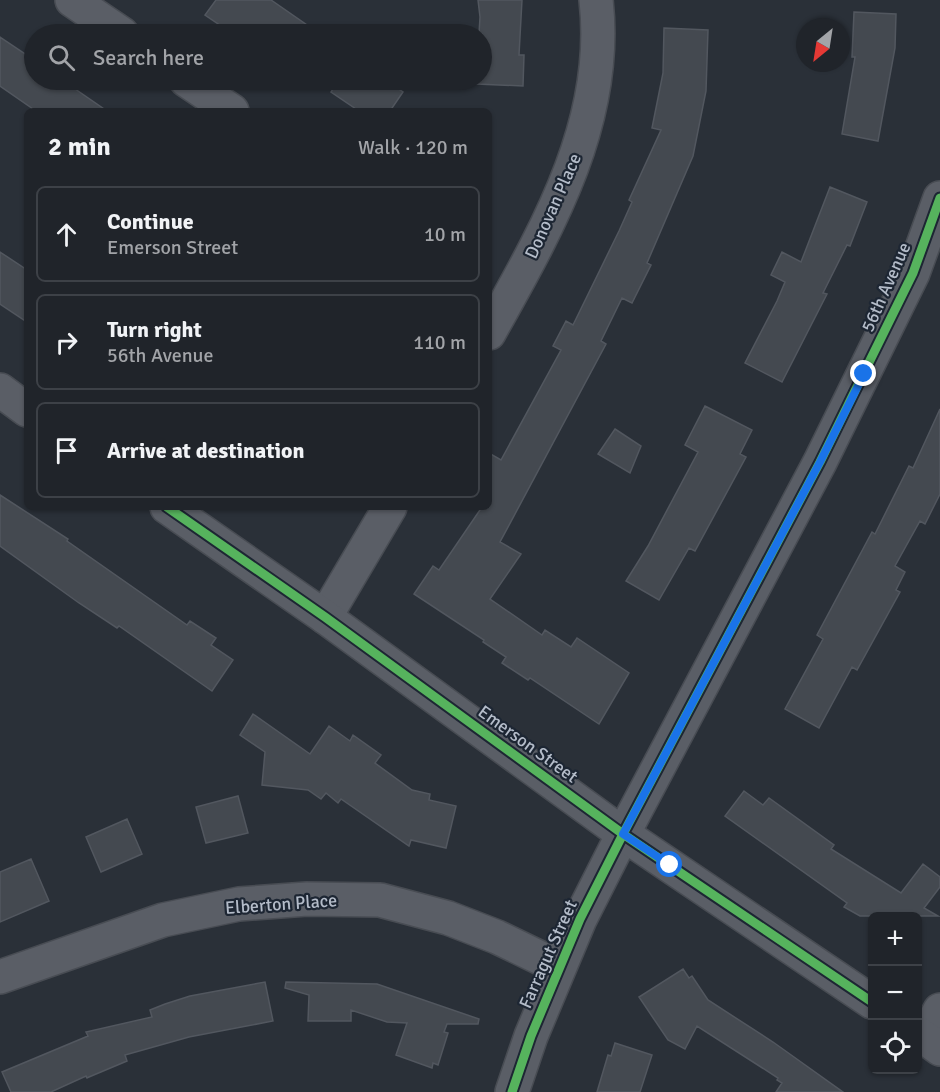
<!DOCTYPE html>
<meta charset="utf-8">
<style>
body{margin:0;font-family:Signika,sans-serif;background:#2d3036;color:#f1f3f6}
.controls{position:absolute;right:18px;bottom:18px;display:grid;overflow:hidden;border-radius:9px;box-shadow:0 2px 4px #0004}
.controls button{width:54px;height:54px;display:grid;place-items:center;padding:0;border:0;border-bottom:2px solid #3d4147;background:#20242a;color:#f1f3f6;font:30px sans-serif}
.compass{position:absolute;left:796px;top:18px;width:54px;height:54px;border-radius:50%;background:#20242a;box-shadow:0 2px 4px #0004;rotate:210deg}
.stop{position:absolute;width:18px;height:18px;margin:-14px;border:4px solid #1a73e8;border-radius:50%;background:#fff}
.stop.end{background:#1a73e8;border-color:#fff;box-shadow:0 2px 6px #0008}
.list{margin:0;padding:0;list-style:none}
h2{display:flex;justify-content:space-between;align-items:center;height:78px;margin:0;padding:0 24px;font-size:26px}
h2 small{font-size:20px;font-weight:400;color:#a2a4a8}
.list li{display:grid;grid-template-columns:39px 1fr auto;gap:18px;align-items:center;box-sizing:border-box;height:96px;margin:0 12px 12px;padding:0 12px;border:2px solid #3d4147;border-radius:9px}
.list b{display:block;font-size:22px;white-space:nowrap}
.list p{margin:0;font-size:20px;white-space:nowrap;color:#a2a4a8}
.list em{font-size:20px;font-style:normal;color:#a2a4a8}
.icon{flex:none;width:33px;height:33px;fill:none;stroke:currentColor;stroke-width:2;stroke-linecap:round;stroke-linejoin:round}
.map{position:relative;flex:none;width:940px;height:1092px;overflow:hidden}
.search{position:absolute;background:#20242a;box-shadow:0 2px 4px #0004;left:24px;top:24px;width:468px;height:66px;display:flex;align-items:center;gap:15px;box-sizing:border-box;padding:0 21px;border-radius:33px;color:#a2a4a8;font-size:22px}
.panel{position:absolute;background:#20242a;box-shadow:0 2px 4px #0004;left:24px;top:108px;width:468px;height:402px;border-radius:9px}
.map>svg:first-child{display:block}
.building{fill:#444950;stroke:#52575f;stroke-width:1.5}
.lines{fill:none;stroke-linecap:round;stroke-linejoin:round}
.minor-casing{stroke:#484c53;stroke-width:36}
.tertiary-casing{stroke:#484c53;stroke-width:36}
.minor{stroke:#5a5e66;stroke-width:33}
.tertiary{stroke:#5a5e66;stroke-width:33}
.cycleway-casing{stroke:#1d2633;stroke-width:13}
.cycleway{stroke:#56b35d;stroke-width:9}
.route{stroke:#1a73e8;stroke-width:8}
.labels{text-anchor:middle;stroke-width:4.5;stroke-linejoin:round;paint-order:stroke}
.street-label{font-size:18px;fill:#b4bcc9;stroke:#1d2633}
</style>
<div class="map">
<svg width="940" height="1092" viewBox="0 0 940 1092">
<rect width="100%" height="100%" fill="#2a3038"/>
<!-- building -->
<path class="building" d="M216 0H271L320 34H233L205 15Z
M478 0H522L519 55H524L523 86 477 84V80H482V34H479L480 17Z
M854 12 896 14 895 48 878 141 842 134 855 57H852Z
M664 28 708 30 706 91 693 156 647 263 651 265 632 303 622 298 601 341 606 344 500 542 521 554 490 599 542 635 545 630 571 647 577 638 629 673 599 724 530 678 528 680 502 663 506 657 483 642 484 640 414 594 433 566 439 570 482 507H489V453L501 460 561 350 553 346 566 321 573 325 619 231 632 202 629 200 661 130 652 128 663 73Z
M0 37 34 60V80H62L107 111H36L0 86Z
M339 80H385L403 92 390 111H359L331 92Z
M830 187 867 202 850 246 847 245 823 293 827 294 782 382 745 363 777 301 785 282 771 275 782 252 801 262Z
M0 252 27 270V322L0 304Z
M705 406 752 430 740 454 746 457 695 551 689 548 659 600 626 581 648 546 698 452 685 445Z
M940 409V494L925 524 920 521 895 566 905 572 896 590 900 592 857 670 852 667 819 728 785 709 823 639 817 635 872 532 875 534 909 466 913 468Z
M615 429 641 446 630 473 598 454Z
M0 495 68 539 67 541 187 625 190 621 216 638 211 645 233 660 212 691 119 626 117 628 79 603 0 546Z
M253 714 310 754 329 726 350 741 353 735 381 755 375 763 412 790 430 794 429 800 456 806 446 848 411 840 409 846 341 799 338 803 326 793 321 799 308 790 262 785 265 752 240 735Z
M744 791 763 805 769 798 834 845 831 849 901 893 923 864 940 877V887L924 908 938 916H860L844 907 847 903 725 816Z
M238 796 248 833 206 843 196 807Z
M127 819 142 854 101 872 86 837Z
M31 859 49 901 0 922V872Z
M683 969 689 978 692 976 708 1000 773 1042 843 1092H776L782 1083 777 1080 778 1078 697 1026 685 1049 668 1040 639 997Z
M265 982 273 1021 189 1037 125 1055 127 1061 89 1077 87 1078 86 1076 51 1092H11L2 1072 88 1036 86 1032 152 1017 150 1010 165 1004 190 996Z
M286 982 377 984 479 1019 478 1024H447L444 1032 448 1033 438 1065 433 1063 432 1068 396 1055 407 1023 387 1022 351 1010V1021H308L309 995 285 988Z
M615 1043 652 1055 640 1092H597L608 1055 611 1056Z"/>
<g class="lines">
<defs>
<path id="minor" d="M72 0 122 34
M186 80 232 111
M489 333C546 231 610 122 596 0
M325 617 390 507
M0 977 163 920 239 904 307 899 380 900 448 918 497 937 559 967
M924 1038 940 1010
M512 1092 531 1036 580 919 623 834 820 462 913 273 940 198"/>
<path id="tertiary" d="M0 390 27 410
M167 507 325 617 623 834 872 1002
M918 1033 940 1049"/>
</defs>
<!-- minor casing -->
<use href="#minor" class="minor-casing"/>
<!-- tertiary casing -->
<use href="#tertiary" class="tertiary-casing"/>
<!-- minor -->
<use href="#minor" class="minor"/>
<!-- tertiary -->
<use href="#tertiary" class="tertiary"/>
<defs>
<path id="cycleway" d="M167 507 325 617 623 834 872 1002
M512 1092 531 1036 580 919 623 834 820 462 913 273 940 198"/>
</defs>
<!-- cycleway casing -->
<use href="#cycleway" class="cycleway-casing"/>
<!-- cycleway -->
<use href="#cycleway" class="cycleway"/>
</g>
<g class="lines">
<!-- route -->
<path class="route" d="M670 865 623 834 820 462 864 374"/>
</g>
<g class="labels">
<!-- street labels -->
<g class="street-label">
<text transform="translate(553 206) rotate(-66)" y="6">Donovan Place</text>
<text transform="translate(886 287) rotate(-66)" y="6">56th Avenue</text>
<text transform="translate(528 744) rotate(36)" y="6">Emerson Street</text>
<text transform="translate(281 904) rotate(-4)" y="6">Elberton Place</text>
<text transform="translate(548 954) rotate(-66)" y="6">Farragut Street</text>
</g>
</g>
</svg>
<div class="controls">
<button>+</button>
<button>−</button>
<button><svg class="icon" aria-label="locate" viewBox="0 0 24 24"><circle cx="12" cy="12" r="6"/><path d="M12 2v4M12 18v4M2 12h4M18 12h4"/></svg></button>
</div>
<svg class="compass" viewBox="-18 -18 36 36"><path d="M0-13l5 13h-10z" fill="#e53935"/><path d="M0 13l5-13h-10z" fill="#a2a4a8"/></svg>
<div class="stop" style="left:670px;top:865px"></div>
<div class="stop end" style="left:864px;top:374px"></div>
<div class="search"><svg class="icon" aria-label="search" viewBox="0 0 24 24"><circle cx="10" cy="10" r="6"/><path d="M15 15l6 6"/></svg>Search here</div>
<section class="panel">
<h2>2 min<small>Walk · 120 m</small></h2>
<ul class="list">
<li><svg class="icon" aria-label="ahead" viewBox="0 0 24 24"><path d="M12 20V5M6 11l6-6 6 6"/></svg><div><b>Continue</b><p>Emerson Street</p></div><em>10 m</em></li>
<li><svg class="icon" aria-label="right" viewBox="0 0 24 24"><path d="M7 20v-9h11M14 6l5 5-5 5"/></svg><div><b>Turn right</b><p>56th Avenue</p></div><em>110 m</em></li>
<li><svg class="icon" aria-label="arrive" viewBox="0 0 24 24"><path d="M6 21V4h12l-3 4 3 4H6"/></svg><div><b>Arrive at destination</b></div></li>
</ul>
</section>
</div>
